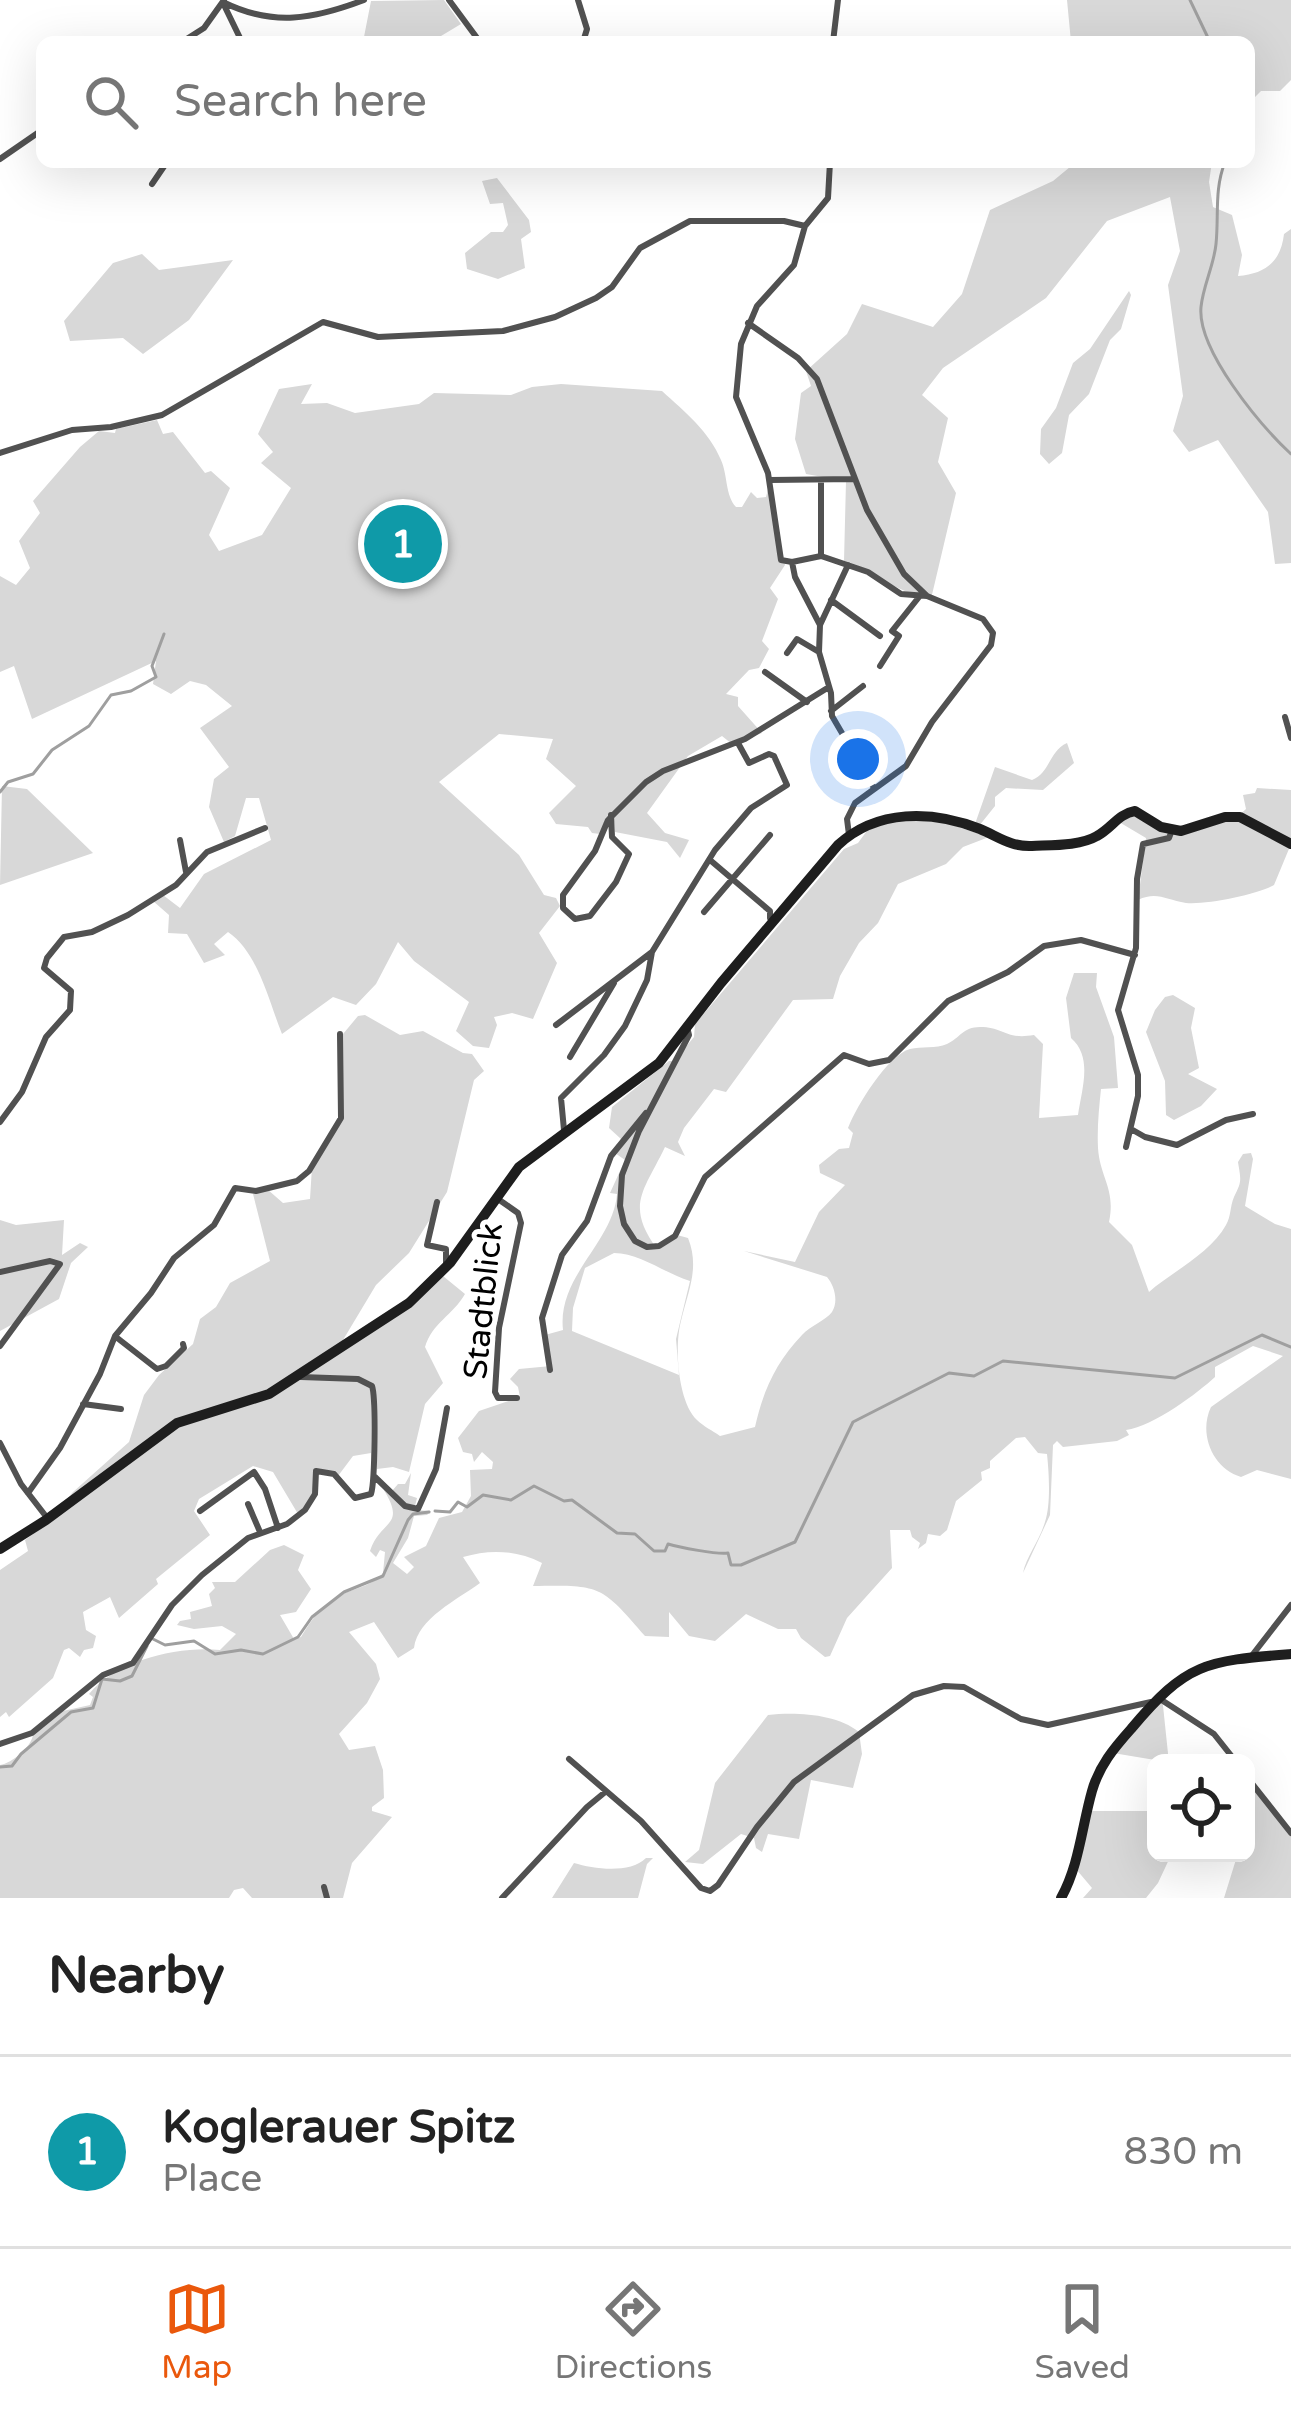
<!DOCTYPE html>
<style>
body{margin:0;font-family:"Varela Round",sans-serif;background:#f6f6f6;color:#222}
.controls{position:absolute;right:36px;bottom:36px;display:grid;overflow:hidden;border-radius:18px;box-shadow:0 12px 48px #0002}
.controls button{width:108px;height:108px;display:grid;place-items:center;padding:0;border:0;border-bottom:3px solid #e0e0e0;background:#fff;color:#222;font:60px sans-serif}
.you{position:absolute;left:858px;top:759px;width:42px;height:42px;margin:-30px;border:9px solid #fff;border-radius:50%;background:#1a73e8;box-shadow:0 0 0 18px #1a73e833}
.badge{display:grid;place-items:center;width:78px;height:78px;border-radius:50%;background:#ea580c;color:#fff;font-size:39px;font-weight:700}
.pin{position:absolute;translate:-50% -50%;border:6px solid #fff;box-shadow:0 3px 12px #0006}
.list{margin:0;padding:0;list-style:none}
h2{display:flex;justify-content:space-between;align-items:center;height:156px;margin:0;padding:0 48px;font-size:51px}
h2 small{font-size:39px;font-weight:400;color:#767676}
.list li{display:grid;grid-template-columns:78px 1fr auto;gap:36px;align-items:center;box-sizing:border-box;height:192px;padding:0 48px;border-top:3px solid #e0e0e0}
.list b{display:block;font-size:45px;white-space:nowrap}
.list p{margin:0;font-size:39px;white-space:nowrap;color:#767676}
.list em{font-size:39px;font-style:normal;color:#767676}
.icon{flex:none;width:66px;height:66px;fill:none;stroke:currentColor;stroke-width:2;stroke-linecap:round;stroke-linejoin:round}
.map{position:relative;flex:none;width:1291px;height:1898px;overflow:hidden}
.search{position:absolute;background:#fff;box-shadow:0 12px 48px #0002;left:36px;right:36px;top:36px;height:132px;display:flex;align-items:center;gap:30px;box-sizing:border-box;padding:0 42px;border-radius:18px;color:#767676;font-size:45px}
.sheet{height:348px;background:#fff}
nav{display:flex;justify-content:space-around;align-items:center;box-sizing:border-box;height:168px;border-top:3px solid #e0e0e0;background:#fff;font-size:33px;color:#767676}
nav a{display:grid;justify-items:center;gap:6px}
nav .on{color:#ea580c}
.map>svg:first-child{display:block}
.green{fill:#d8d8d8;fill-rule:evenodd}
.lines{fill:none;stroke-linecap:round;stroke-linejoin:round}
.stream{stroke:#9f9f9f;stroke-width:3}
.street{stroke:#515151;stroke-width:6}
.secondary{stroke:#1e1e1e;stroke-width:10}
.labels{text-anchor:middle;stroke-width:10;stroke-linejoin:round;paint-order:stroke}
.street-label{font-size:33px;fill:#000;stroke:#fff}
</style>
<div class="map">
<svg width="1291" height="1898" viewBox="0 0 1291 1898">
<rect width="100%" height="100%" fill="#fff"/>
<!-- green -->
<path class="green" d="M444 0 461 24 431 42H363L371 1Z
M1067 0H1291V80L1280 91H1261L1249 103V42H1071Z
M1076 162H1212L1209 182 1213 207 1232 215 1242 255 1238 276C1266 274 1281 261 1284 234L1291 229V563L1275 564 1268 512 1218 440 1189 452 1173 431 1183 396 1168 285 1180 251 1170 197 1107 221 1046 298 943 368 922 395 948 418 938 462 956 493 931 599C899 593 874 573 844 561L846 481 806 474 795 439 801 393 811 386 806 371 847 334 862 304 933 327 962 294 990 210 1053 181Z
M497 178 529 220 531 232 521 239 525 268 498 279 467 269 465 253 491 232H503L508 225 503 203 490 204 482 181Z
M142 254 159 270 233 260 189 320 143 354 123 338 70 341 64 321 113 263Z
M1129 291 1131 295 1121 329 1110 340 1089 394 1069 415 1062 453 1049 464 1040 454 1041 429 1056 408 1073 363 1090 349Z
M312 384 301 404 327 403 355 413 419 404 434 393 511 395 532 387 561 384 662 391C685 412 709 431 721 460 728 476 725 495 736 507H742L751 492 757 498 766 497 769 485 785 565 770 588 778 599 762 641 769 649 759 668 749 670 726 694 738 697V706L762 733 732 744 722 736 688 756 647 813 665 833 689 840 680 858 667 842 615 832 614 821 606 817 600 834 592 833 588 827 556 824 549 813 576 786 546 759 553 739 499 734 439 782 519 855 544 895 556 898 560 906 539 933 557 963 533 1019 512 1013 494 1017 497 1025 489 1048 473 1046 456 1031 469 1002 414 961 398 942 376 984 356 1005 333 997 282 1034C269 1002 258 952 228 932L214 944 225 955 204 963 187 934 168 933 169 915 153 901 163 895 180 908 204 874 271 840 259 798H246L235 836 224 842 209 807 214 779 229 767 200 728 232 706 206 685 190 681 171 694 153 684 156 661 32 719 14 666 0 672V576L16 585 30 568 19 541 40 513 33 501 80 447 99 431 115 433 116 429 157 420 163 434 173 432 205 473 211 471 230 488 209 535 219 551 262 535 291 488 261 463 273 452 258 434 279 389Z
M1067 743 1074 763 1043 790 1006 788 995 797V806L979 826 975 824 995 767 1032 780C1050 773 1049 751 1067 743Z
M2 786 27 789 93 853 0 885Z
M1257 788 1291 790V844L1274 885C1257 895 1206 905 1186 903 1166 900 1157 891 1138 900L1146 838 1119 822 1130 813 1156 829 1236 818 1246 809 1243 795 1255 793Z
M900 819 946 823 989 837 963 847 946 864 898 884 878 923 859 943 840 976 833 999 793 1000 726 1092 714 1089 684 1128 678 1142 685 1156 665 1147C644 1191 625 1205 657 1249L677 1235 688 1238C700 1268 688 1291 681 1321 674 1347 678 1402 697 1420 703 1426 713 1431 720 1436L755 1427C763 1391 776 1362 802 1335 810 1326 826 1320 832 1312 839 1301 834 1285 827 1277L744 1251 795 1262 819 1212 845 1185 820 1173 819 1165 839 1149 849 1148 853 1133 848 1128C857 1105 888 1055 910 1049 921 1046 936 1049 947 1044 960 1038 963 1027 980 1027 1004 1027 1005 1040 1034 1035L1043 1044 1039 1118 1078 1115C1082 1088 1093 1057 1071 1038L1066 998 1074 973H1097L1096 987 1114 1037 1118 1088 1101 1089C1099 1108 1097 1128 1098 1148 1100 1178 1116 1189 1109 1222L1132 1245 1149 1292C1170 1273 1210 1254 1226 1225 1231 1217 1230 1206 1234 1197 1242 1181 1241 1181 1238 1162L1243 1154 1251 1153 1253 1159 1245 1206 1275 1224 1291 1229V1479L1257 1470 1241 1477C1213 1469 1198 1434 1211 1407L1283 1356 1253 1346 1215 1367V1377C1199 1392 1154 1426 1126 1430L1129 1435 1117 1441 1063 1447 1057 1441 1053 1445 1050 1515 1023 1573C1026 1557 1039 1542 1045 1522 1051 1504 1049 1473 1047 1454L1038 1453 1025 1437 1016 1438 990 1461V1468L981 1472 982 1480 956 1501 947 1530 940 1536 928 1534 926 1543 918 1549 920 1543 912 1537 910 1530H890L892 1568 847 1618 830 1656 825 1657 801 1638 796 1629H778L746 1614 715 1641 689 1636 669 1612V1637L645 1636C601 1585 601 1585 533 1586L542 1563C516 1550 490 1549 463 1557L480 1583C457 1600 418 1618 414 1648L398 1658 374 1622 349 1632 376 1664 380 1679 367 1703 339 1734 349 1750 375 1746 383 1770 384 1798 372 1807V1811L392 1817 352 1863 343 1898H252L243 1888 234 1890 229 1898H0V1765C12 1763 32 1747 33 1734L63 1711 90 1705 93 1697 89 1694C117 1660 178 1646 220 1650L236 1634 222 1626 194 1629 177 1625 180 1621 191 1619 190 1612 212 1606 209 1594 215 1588 212 1582H235L270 1550 284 1545 304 1555 298 1570 311 1589 296 1612 280 1615 294 1639 301 1637C312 1619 321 1605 341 1595 357 1587 370 1587 383 1573L385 1552 380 1550 376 1557 370 1551C381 1518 408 1528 382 1487L392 1491 398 1484H405L411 1473 408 1495 417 1498 414 1510 431 1511 427 1515 414 1516 408 1538 393 1563 407 1574 414 1567 404 1557 426 1546 439 1518 462 1512 471 1496 470 1470 492 1469 493 1462 482 1452 474 1462 472 1454 463 1452 458 1438 479 1411 520 1397 518 1387 510 1379 519 1369 551 1366 545 1335 563 1330C557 1276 613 1243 617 1194L610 1193 625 1160 615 1153 621 1139 609 1128 612 1107 669 1061H674L694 1037 695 1024 844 849 858 843 869 828ZM614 1253C640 1253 664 1273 690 1281L676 1339 679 1375 572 1331 573 1308 585 1268Z
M1173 995 1195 1008 1191 1028 1199 1068 1188 1074 1217 1089 1201 1106 1174 1120 1166 1115 1165 1081 1146 1032 1155 1010 1165 997Z
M365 1015 400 1035 423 1031 463 1053 472 1054 484 1071 474 1080 447 1192 409 1253 376 1285 340 1345 297 1379 357 1380 371 1386V1453L353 1456 338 1476 317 1469 311 1499 298 1514 273 1472 253 1466 199 1499 194 1511 210 1535 156 1579 158 1584 119 1618 110 1597 83 1612 86 1630 96 1636 93 1648 84 1650 80 1657 69 1648 64 1650 53 1678 9 1717 6 1712 0 1717V1570L28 1551 25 1540 44 1526 73 1492 129 1442 144 1395 159 1375 193 1344 200 1319 216 1307 230 1283 270 1261 253 1194 267 1189 283 1203 310 1199 312 1167 338 1126 343 1034 358 1016Z
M0 1220 16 1225 64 1220 62 1255 80 1243 88 1247 71 1263 59 1299 0 1331Z
M443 1276 465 1294C453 1315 432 1323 425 1347L443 1383 425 1404 409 1472 393 1467 377 1469C374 1443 381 1403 371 1382L358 1377 306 1375Z
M1162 1696 1169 1763H1156V1853H1172L1158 1883 1146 1898H1083L1092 1888 1076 1869 1089 1811H1152L1155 1760 1113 1753Z
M768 1715C797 1712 836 1714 859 1732L862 1754 853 1788 811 1780 799 1839 768 1834 762 1852 756 1848 754 1838 741 1834 703 1864 685 1862 699 1850 715 1783Z
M1246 1778 1291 1836V1898H1224L1238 1853H1246L1249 1843Z
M646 1858H653L647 1864 638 1898H552L574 1863C594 1869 630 1874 646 1858Z"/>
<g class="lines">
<!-- stream -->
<path class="stream" d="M1190 0 1210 42
M1225 162C1214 190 1219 215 1216 244 1214 265 1203 286 1201 307 1197 350 1260 425 1291 454
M0 792 8 782 33 774 52 750 89 726 111 695 131 691 156 677 152 666 164 634
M435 1511 450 1512 458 1502 467 1507 483 1495 511 1500 534 1486 564 1501 572 1500 617 1533 635 1534 654 1551H665L668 1544C678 1547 718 1555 728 1553L731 1565H741L795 1542 853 1422 949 1373 974 1376 1003 1361 1175 1378 1262 1335 1291 1347
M153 1639 165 1645 194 1641 215 1654 241 1650 263 1654 298 1637 312 1617 344 1592 383 1576 408 1520 413 1514 429 1512
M0 1767 12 1766 21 1754 71 1712 93 1708 102 1679 120 1681 132 1676 147 1646"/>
<!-- street -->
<path class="street" d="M449 0 480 42
M578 0 587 29 583 42
M223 2C273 27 314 19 364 0
M224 5 242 42
M182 42 204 28 224 0
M517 42H538
M833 42 838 0
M0 159 42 130
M830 162 828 198 805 226 794 265 757 306 741 344 736 397 768 473 781 560 792 562 821 556 868 572 901 594 927 596
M152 184 167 162
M748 323 798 358 817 379 867 510 904 574 927 596 983 619 993 633 991 645 932 722 906 766 855 803 847 819 849 835
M0 453 72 430 111 427 162 415 323 322 378 337 503 331 555 317 596 298 612 287 640 248 690 221H784L805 226
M770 480 855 479
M821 556V480
M792 562 795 577 820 625 819 652 831 693 832 716 874 788
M831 600 880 636
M820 625 848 565
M787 653 797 639 819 652
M880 666 899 636 892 631 919 597
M765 672 807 702
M831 711 863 686
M1285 717 1291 738
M611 815 612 837 629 854 616 882 590 916 575 919 563 908V895L595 851 608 820 646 782 663 771 745 739 829 687
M180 840 186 872
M710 860 770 911V918
M704 912 770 835
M556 1025 652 952
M687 1027 689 1035 639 1131 622 1175 620 1206 624 1224 635 1241 647 1247 659 1246 675 1236 705 1177 844 1055 869 1064 889 1060 948 1001 1008 972 1044 946 1081 940 1135 955
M570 1057 614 983
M0 1122 22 1092 46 1037 70 1010 71 991 44 968 47 958 64 937 92 932 128 915 176 885 207 852 265 828
M1131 1129 1145 1137 1177 1145 1226 1120 1253 1114
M564 1130 561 1098 604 1055 625 1026 647 980 652 952 715 850 751 808 787 785 774 756 769 754 749 763 738 743
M1126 1147 1138 1096V1075L1118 1010 1136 948 1137 879 1143 844 1169 838 1172 830
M498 1199 518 1213 521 1223 499 1328 495 1392 498 1398H517
M437 1202 427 1245 446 1249V1263
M0 1272 50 1261 60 1264 0 1346
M116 1337 157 1369 166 1366 184 1348 183 1344
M550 1370 542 1318 562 1255 587 1221 611 1156 646 1113
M83 1404 121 1409
M0 1443 21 1484 48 1519
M375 1477 405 1506 418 1509 436 1469 447 1408
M28 1493 60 1448 100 1374 115 1336 151 1293 174 1258 214 1225 235 1188 256 1191 297 1181 309 1171 341 1118 340 1034
M248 1504 260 1532
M200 1511 254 1472 265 1489 278 1528
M1250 1658 1291 1605
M1160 1699 1214 1734 1237 1763
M0 1744 32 1733 103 1675 133 1663 172 1605 202 1575 248 1538 287 1524 305 1510 315 1494 316 1471 334 1474 355 1498 371 1494C375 1482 376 1397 372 1386L358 1379 301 1377
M569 1759 641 1821 701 1888 710 1891 718 1885 757 1827 794 1782 913 1695 944 1686 964 1687 1021 1719 1048 1725 1151 1702
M1246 1776 1291 1833
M324 1887 327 1898
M502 1898 587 1807 604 1793"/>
<!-- secondary -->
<path class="secondary" d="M0 1549 46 1520 177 1423 269 1394 409 1303 450 1263 519 1167 659 1063 721 983 838 845C877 809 932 810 980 829 999 837 1011 847 1032 846 1052 845 1080 846 1097 836 1112 828 1118 814 1135 811L1161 827 1181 831 1225 817H1240L1291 844
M1061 1898C1079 1866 1082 1826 1092 1791 1099 1766 1114 1748 1131 1729 1187 1662 1206 1661 1291 1654"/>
</g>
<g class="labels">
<!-- street labels -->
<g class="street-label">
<text transform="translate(482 1301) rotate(-84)" y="12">Stadtblick</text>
</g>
</g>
</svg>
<div class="controls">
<button><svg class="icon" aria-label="locate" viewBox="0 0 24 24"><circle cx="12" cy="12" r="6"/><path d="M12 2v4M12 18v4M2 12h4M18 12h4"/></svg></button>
</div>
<div class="you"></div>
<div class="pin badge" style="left:403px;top:544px;background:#0f9aa8">1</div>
<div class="search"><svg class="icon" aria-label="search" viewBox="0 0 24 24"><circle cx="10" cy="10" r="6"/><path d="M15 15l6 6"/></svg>Search here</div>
</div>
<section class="sheet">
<h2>Nearby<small></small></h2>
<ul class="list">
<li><span class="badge" style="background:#0f9aa8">1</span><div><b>Koglerauer Spitz</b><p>Place</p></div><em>830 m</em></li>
</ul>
</section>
<nav>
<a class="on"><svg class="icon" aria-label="map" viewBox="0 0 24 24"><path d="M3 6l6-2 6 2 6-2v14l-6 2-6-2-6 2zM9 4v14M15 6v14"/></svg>Map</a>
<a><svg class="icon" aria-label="directions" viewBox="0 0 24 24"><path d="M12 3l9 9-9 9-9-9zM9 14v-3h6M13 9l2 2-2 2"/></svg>Directions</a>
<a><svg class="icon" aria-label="saved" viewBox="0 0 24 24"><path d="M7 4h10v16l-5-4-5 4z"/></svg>Saved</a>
</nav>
